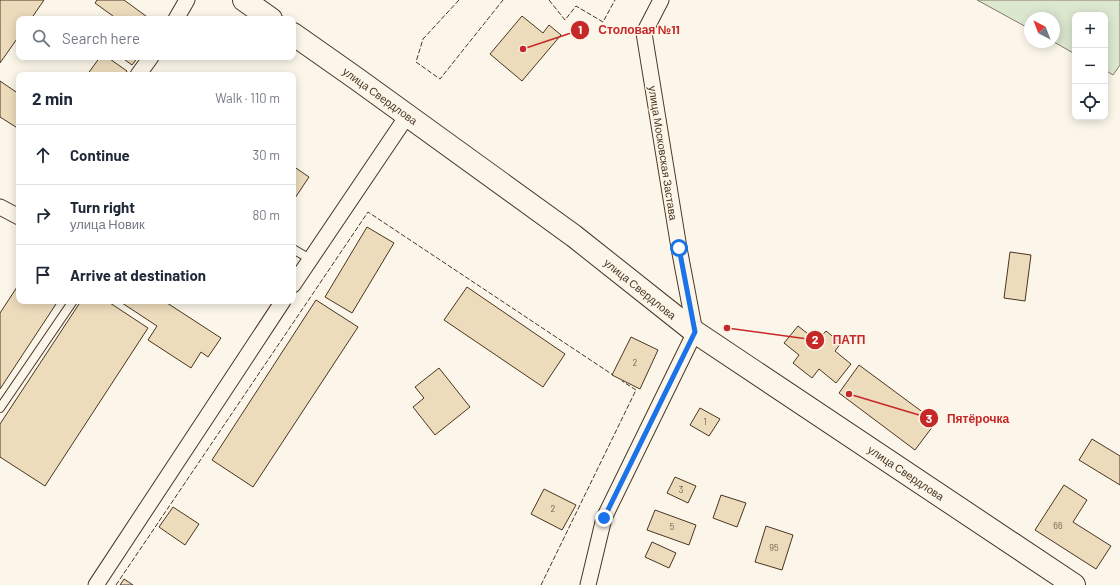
<!DOCTYPE html>
<meta charset="utf-8">
<style>
body{margin:0;font-family:Barlow,sans-serif;background:#f6f6f7;color:#1f2937}
.controls{position:absolute;right:12px;top:12px;display:grid;overflow:hidden;border-radius:8px;box-shadow:0 2px 10px #0003}
.controls button{width:36px;height:36px;display:grid;place-items:center;padding:0;border:0;border-bottom:1px solid #e0e1e3;background:#fff;color:#1f2937;font:20px sans-serif}
.compass{position:absolute;left:1024px;top:12px;width:36px;height:36px;border-radius:50%;background:#fff;box-shadow:0 2px 10px #0003;rotate:318deg}
.stop{position:absolute;width:12px;height:12px;margin:-9px;border:3px solid #1a73e8;border-radius:50%;background:#fff}
.stop.end{background:#1a73e8;border-color:#fff;box-shadow:0 1px 4px #0008}
.list{margin:0;padding:0;list-style:none}
h2{display:flex;justify-content:space-between;align-items:center;height:52px;margin:0;padding:0 16px;font-size:17px}
h2 small{font-size:13px;font-weight:400;color:#747a83}
.list li{display:grid;grid-template-columns:26px 1fr auto;gap:12px;align-items:center;box-sizing:border-box;height:60px;padding:0 16px;border-top:1px solid #e0e1e3}
.list b{display:block;font-size:15px;white-space:nowrap}
.list p{margin:0;font-size:13px;white-space:nowrap;color:#747a83}
.list em{font-size:13px;font-style:normal;color:#747a83}
.icon{flex:none;width:22px;height:22px;fill:none;stroke:currentColor;stroke-width:2;stroke-linecap:round;stroke-linejoin:round}
.map{position:relative;flex:none;width:1120px;height:585px;overflow:hidden}
.search{position:absolute;background:#fff;box-shadow:0 2px 10px #0003;left:16px;top:16px;width:280px;height:44px;display:flex;align-items:center;gap:10px;box-sizing:border-box;padding:0 14px;border-radius:8px;color:#747a83;font-size:15px}
.panel{position:absolute;background:#fff;box-shadow:0 2px 10px #0003;left:16px;top:72px;width:280px;height:232px;border-radius:8px}
.map>svg:first-child{display:block}
.green{fill:#dce7d0;stroke:#887966}
.building{fill:#ecdcbc;stroke:#4a3520}
.lines{fill:none;stroke-linecap:round;stroke-linejoin:round}
.lane-casing{stroke:#4a3520;stroke-width:10}
.street-casing{stroke:#4a3520;stroke-width:17}
.secondary-casing{stroke:#4a3520;stroke-width:24}
.lane{stroke:#fbf6e9;stroke-width:8}
.street{stroke:#fbf6e9;stroke-width:15}
.secondary{stroke:#fbf6e9;stroke-width:22}
.fence{stroke:#4a3520;stroke-width:1;stroke-dasharray:5 2;stroke-linecap:butt}
.route{stroke:#1a73e8;stroke-width:5}
.labels{text-anchor:middle;stroke-width:3;stroke-linejoin:round;paint-order:stroke}
.number-label{font-size:9px;fill:#725f47}
.street-label{font-size:11px;fill:#4a3520;stroke:#fbf6e9}
.leader{fill:none;stroke:#c62828;stroke-width:1.5}
.callout-dot{fill:#c62828;stroke:#fbf6e9;stroke-width:1.5}
.mark-label{font-size:12px;text-anchor:middle;font-weight:bold;fill:#fff}
.callout-label{font-size:12px;text-anchor:middle;font-weight:bold;fill:#c62828;stroke:#fbf6e9;stroke-width:3;stroke-linejoin:round;paint-order:stroke}
</style>
<div class="map">
<svg width="1120" height="585" viewBox="0 0 1120 585">
<rect width="100%" height="100%" fill="#fbf6e9"/>
<!-- green -->
<path class="green" d="M977 0H1120V65L1113 75 1105 70V15H1075V54L1054 42V18H1030V29Z"/>
<!-- building -->
<path class="building" d="M0 0H44L31 19H19V36L0 63Z
M97 0H124L150 19H117L95 3Z
M522 16 543 33 549 25 561 35 522 81 490 54Z
M100 57H107L127 71 125 75H87Z
M121 57H138L132 65Z
M0 81 19 94V129L0 117Z
M293 166 309 177 293 201Z
M367 227 394 243 352 313 325 297Z
M1010 252 1031 255 1025 301 1004 298Z
M19 284V301H58L0 389V313Z
M467 287 565 354 543 387 444 320Z
M316 300 358 327 253 487 212 460Z
M81 301H107L148 328 45 486 0 457V424Z
M119 301H164L221 338 208 357 201 352 191 368 148 340 157 326Z
M798 326 817 341 826 331 841 343 835 351 851 364 836 383 819 369 812 378 793 363 799 355 784 343Z
M631 337 658 350 640 389 612 375Z
M859 365 936 422 915 450 839 393Z
M439 368 470 407 435 435 413 407 424 398 415 387Z
M700 408 720 419 709 436 690 425Z
M1092 439 1120 456V485L1079 460Z
M675 477 696 486 688 503 667 493Z
M1064 485 1087 500 1073 522 1111 546 1096 569 1035 530Z
M544 489 576 505 562 530 531 514Z
M721 495 746 503 737 527 713 518Z
M173 507 199 524 185 545 159 527Z
M655 510 696 525 689 545 647 530Z
M766 526 793 535 782 570 755 562Z
M652 542 676 553 669 568 645 557Z
M124 579 133 585H120Z"/>
<g class="lines">
<defs>
<path id="lane" d="M293 249 310 259
M0 408 73 301"/>
<path id="street" d="M176 19 187 0
M138 75 151 57
M0 207 19 217
M293 285 407 116
M96 585 283 301
M588 585 604 518 695 332 679 248 644 33 661 0"/>
<path id="secondary" d="M244 0 271 19
M293 34 357 79 574 236 695 332 1074 585"/>
</defs>
<!-- lane casing -->
<use href="#lane" class="lane-casing"/>
<!-- street casing -->
<use href="#street" class="street-casing"/>
<!-- secondary casing -->
<use href="#secondary" class="secondary-casing"/>
<!-- lane -->
<use href="#lane" class="lane"/>
<!-- street -->
<use href="#street" class="street"/>
<!-- secondary -->
<use href="#secondary" class="secondary"/>
<!-- fence -->
<path class="fence" d="M459 0 423 39 416 62 440 79 503 0
M549 0 565 20 576 6 603 22 615 0
M116 585 368 212 613 375
M541 585 636 390 622 381"/>
</g>
<g class="lines">
<!-- route -->
<path class="route" d="M604 518 695 332 679 248"/>
</g>
<g class="labels">
<!-- number labels -->
<g class="number-label">
<text x="635" y="366">2</text>
<text x="705" y="425">1</text>
<text x="681" y="493">3</text>
<text x="553" y="512">2</text>
<text x="1058" y="529">66</text>
<text x="672" y="530">5</text>
<text x="774" y="551">95</text>
</g>
<!-- street labels -->
<g class="street-label">
<text transform="translate(380 96) rotate(36)" y="4">улица Свердлова</text>
<text transform="translate(663 153) rotate(81)" y="4">улица Московская Застава</text>
<text transform="translate(640 289) rotate(39)" y="4">улица Свердлова</text>
<text transform="translate(906 473) rotate(34)" y="4">улица Свердлова</text>
</g>
</g>
<!-- callouts -->
<path class="leader" d="M523 49L580 30M727 328L815 340M849 394L929 418"/>
<g class="callout-dot">
<circle cx="523" cy="49" r="4"/>
<circle cx="727" cy="328" r="4"/>
<circle cx="849" cy="394" r="4"/>
<circle cx="580" cy="30" r="10"/>
<circle cx="815" cy="340" r="10"/>
<circle cx="929" cy="418" r="10"/>
</g>
<g class="mark-label">
<text x="580" y="34">1</text>
<text x="815" y="344">2</text>
<text x="929" y="423">3</text>
</g>
<g class="callout-label">
<text x="639" y="34">Столовая №11</text>
<text x="849" y="344">ПАТП</text>
<text x="978" y="423">Пятёрочка</text>
</g>
</svg>
<div class="controls">
<button>+</button>
<button>−</button>
<button><svg class="icon" aria-label="locate" viewBox="0 0 24 24"><circle cx="12" cy="12" r="6"/><path d="M12 2v4M12 18v4M2 12h4M18 12h4"/></svg></button>
</div>
<svg class="compass" viewBox="-18 -18 36 36"><path d="M0-13l5 13h-10z" fill="#e53935"/><path d="M0 13l5-13h-10z" fill="#747a83"/></svg>
<div class="stop" style="left:679px;top:248px"></div>
<div class="stop end" style="left:604px;top:518px"></div>
<div class="search"><svg class="icon" aria-label="search" viewBox="0 0 24 24"><circle cx="10" cy="10" r="6"/><path d="M15 15l6 6"/></svg>Search here</div>
<section class="panel">
<h2>2 min<small>Walk · 110 m</small></h2>
<ul class="list">
<li><svg class="icon" aria-label="ahead" viewBox="0 0 24 24"><path d="M12 20V5M6 11l6-6 6 6"/></svg><div><b>Continue</b></div><em>30 m</em></li>
<li><svg class="icon" aria-label="right" viewBox="0 0 24 24"><path d="M7 20v-9h11M14 6l5 5-5 5"/></svg><div><b>Turn right</b><p>улица Новик</p></div><em>80 m</em></li>
<li><svg class="icon" aria-label="arrive" viewBox="0 0 24 24"><path d="M6 21V4h12l-3 4 3 4H6"/></svg><div><b>Arrive at destination</b></div></li>
</ul>
</section>
</div>
